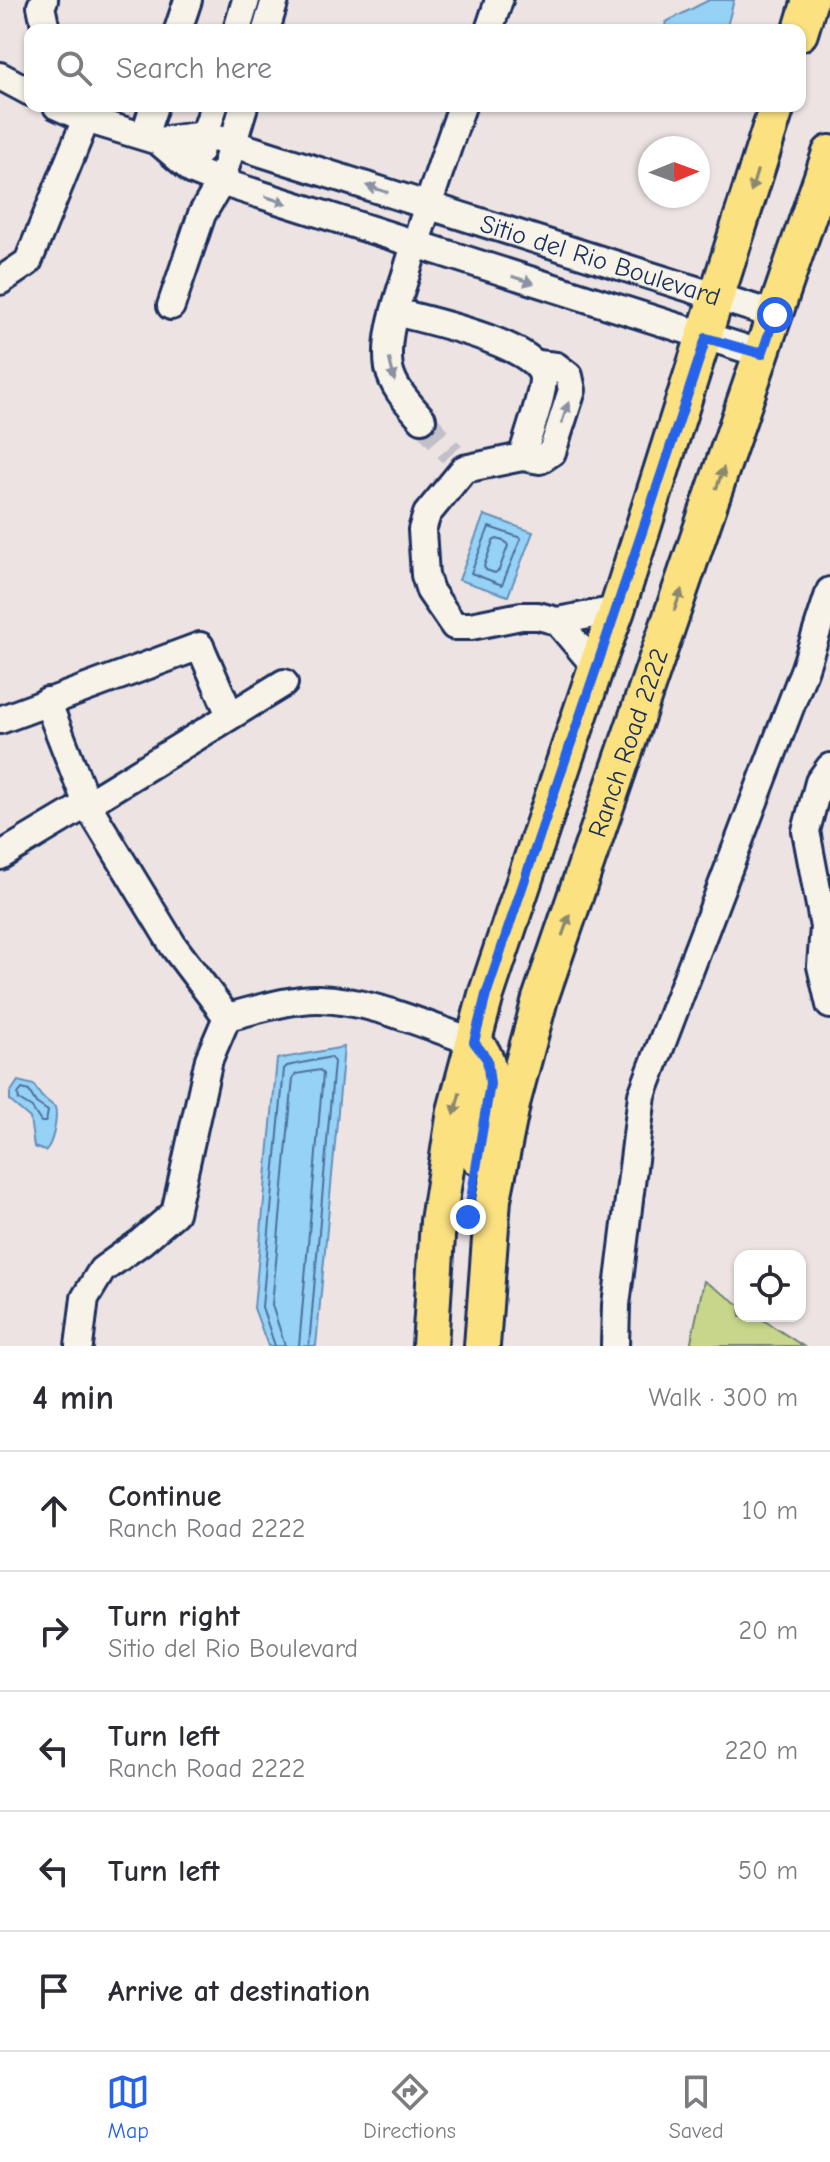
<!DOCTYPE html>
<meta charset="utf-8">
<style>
body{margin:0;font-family:"Comic Neue",sans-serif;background:#f7f7f7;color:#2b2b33}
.controls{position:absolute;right:24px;bottom:24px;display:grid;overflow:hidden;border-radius:16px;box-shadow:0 2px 6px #0004}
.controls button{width:72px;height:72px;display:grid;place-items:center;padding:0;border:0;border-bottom:2px solid #e1e1e2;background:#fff;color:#2b2b33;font:40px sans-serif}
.compass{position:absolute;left:638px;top:136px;width:72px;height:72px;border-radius:50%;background:#fff;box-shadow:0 2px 6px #0004;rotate:89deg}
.stop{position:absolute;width:24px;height:24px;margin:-18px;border:6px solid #2563eb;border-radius:50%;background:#fff}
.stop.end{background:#2563eb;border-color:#fff;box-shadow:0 2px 8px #0008}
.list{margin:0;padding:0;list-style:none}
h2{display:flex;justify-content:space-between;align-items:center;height:104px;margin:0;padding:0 32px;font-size:34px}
h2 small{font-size:26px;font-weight:400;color:#7c7c81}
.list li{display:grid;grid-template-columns:52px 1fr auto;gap:24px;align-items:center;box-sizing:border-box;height:120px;padding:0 32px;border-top:2px solid #e1e1e2}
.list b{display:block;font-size:30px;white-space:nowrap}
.list p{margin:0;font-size:26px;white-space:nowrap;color:#7c7c81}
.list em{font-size:26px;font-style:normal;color:#7c7c81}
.icon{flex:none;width:44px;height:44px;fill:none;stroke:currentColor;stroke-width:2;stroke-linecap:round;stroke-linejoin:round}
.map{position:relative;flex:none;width:830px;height:1346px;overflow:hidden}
.search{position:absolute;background:#fff;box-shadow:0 2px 6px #0004;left:24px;right:24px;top:24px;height:88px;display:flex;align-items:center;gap:20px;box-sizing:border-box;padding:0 28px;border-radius:16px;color:#7c7c81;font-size:30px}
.sheet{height:704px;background:#fff}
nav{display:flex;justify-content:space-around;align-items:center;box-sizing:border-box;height:112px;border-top:2px solid #e1e1e2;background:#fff;font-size:22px;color:#7c7c81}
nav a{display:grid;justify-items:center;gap:4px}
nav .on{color:#2563eb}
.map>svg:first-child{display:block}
.green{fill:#c7d68a;stroke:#718274;stroke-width:2}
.water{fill:#96d1f6;stroke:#6590b9;stroke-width:2}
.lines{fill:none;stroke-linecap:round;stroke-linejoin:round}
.shore{stroke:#4c709b;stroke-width:2}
.minor-tunnel{stroke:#c3bfc8;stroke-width:26;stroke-dasharray:26 13;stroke-linecap:butt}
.minor-casing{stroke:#1b2f5e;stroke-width:32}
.major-casing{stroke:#1b2f5e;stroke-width:40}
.minor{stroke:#f7f3e8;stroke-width:26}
.major{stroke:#fbe180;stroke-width:34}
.oneway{fill:#8b886f}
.oneway2{fill:#8991a3}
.route{stroke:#2563eb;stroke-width:10}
.labels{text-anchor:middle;stroke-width:6;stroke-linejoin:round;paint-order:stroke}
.street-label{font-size:26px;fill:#1b2f5e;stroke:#f7f3e8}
</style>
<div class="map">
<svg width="830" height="1346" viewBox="0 0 830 1346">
<rect width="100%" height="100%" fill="#ede3e3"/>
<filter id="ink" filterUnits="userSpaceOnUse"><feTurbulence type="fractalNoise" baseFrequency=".0125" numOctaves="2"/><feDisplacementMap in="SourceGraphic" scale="16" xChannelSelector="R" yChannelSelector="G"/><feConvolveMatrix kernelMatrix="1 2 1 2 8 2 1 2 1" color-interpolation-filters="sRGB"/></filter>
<g filter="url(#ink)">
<!-- green -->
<path class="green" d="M704 1281 740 1305V1316H757L803 1346H690Z"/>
<!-- water -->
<path class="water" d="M709 0H734L726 30H664L666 22Z
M484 515 533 532 508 596 459 580Z
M344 1047 316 1346H268L254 1308 277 1059Z
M18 1081 34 1085 41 1096 55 1107C58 1118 53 1144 45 1151L34 1147 30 1118 10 1101V1093Z"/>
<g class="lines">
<!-- shore -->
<path class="shore" d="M489 527 521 538 502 585 471 573Z
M497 539 506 542 508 546 499 570 495 573 486 570 484 566 493 541Z
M22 1089 29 1091 36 1103 48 1111 46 1122H41L32 1108 19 1100 18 1094Z
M275 1346 262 1307 284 1069 287 1066 331 1057 334 1062 309 1346
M285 1346 272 1305 293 1078 296 1074 320 1070 323 1074 299 1346"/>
<!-- minor-tunnel -->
<path class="minor-tunnel" d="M422 419 452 454"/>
<defs>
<g id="minor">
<path d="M44 0 41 6 46 30"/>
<path d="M178 30 188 0"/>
<path d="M237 30 246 0"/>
<path d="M266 30 275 0"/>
<path d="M489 30 499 0"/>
<path d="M0 76 30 92"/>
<path d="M57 106 86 119 158 141 193 171 221 182 762 354"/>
<path d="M144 136 154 106"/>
<path id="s1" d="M158 141 205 135 775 315"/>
<path d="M199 152 214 106"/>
<path d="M0 281 28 262 86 119"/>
<path d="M171 306 202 214 221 182 244 106"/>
<path d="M395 312C423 319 543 345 543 379 543 395 527 439 522 457L464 469 427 514 422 530 425 575 430 591 454 626H471L521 616H538L557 621 617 610"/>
<path d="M422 419C409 404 393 388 389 368 384 336 398 300 407 271 424 215 443 161 462 106"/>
<path d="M522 457 540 460 552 452 572 390 569 376 556 366 538 364"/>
<path d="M557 621 596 667"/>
<path d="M47 701 87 804 284 683"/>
<path d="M0 720 200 646 230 715"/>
<path d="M830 767 819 782 806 831 824 927 821 966 830 1005"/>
<path d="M0 856 87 804 174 947 227 1017"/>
<path d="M79 1346 85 1298 102 1270 141 1242 175 1213 209 1059 227 1017C256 1010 288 999 318 999 371 1000 424 1025 474 1042"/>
<path d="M615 1346 616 1305 642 1095 805 668 830 591"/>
</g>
<g id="major">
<path d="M800 33 810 0"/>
<path d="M474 1042C504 1071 483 1121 478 1157"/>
<path d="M430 1346 438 1221 455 1111 486 995 596 667 617 610 777 106"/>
<path id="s2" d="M482 1346 493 1199 513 1100 540 999 830 153"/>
</g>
</defs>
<!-- minor casing -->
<use href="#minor" class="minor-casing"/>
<!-- major casing -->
<use href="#major" class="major-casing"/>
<!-- minor -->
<use href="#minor" class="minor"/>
<!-- major -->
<use href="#major" class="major"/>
</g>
<!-- one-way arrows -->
<defs><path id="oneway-solid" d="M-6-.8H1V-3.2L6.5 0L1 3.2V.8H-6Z" transform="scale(2)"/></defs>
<g class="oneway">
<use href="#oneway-solid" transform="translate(754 181) rotate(107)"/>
<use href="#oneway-solid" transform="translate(720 478) rotate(-71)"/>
<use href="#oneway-solid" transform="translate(678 600) rotate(-71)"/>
<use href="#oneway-solid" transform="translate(566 925) rotate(-71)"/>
<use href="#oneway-solid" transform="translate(457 1104) rotate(104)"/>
</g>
<g class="oneway2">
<use href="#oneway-solid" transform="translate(377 189) rotate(-162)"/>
<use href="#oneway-solid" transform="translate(276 200) rotate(18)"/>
<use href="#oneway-solid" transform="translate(523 280) rotate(18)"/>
<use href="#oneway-solid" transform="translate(392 370) rotate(77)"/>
<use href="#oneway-solid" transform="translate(565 413) rotate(-72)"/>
</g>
</g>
<g class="lines" filter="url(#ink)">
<!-- route -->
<path class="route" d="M468 1217 490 1084 487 1059 474 1042 486 995C559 776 635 558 706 338L762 354 775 315"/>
</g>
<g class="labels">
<!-- street labels -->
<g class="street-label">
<text dy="9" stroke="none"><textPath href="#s1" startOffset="462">Sitio del Rio Boulevard</textPath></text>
<text dy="9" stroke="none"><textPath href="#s2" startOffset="624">Ranch Road 2222</textPath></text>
</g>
</g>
</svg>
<div class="controls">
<button><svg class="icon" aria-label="locate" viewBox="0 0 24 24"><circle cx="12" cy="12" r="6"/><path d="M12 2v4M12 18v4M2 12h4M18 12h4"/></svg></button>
</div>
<svg class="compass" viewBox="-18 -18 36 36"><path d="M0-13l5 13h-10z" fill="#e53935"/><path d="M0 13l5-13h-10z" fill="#7c7c81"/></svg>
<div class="stop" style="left:775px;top:315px"></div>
<div class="stop end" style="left:468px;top:1217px"></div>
<div class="search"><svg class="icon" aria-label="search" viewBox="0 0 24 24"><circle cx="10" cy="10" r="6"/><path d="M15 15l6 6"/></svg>Search here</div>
</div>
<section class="sheet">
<h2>4 min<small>Walk · 300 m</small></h2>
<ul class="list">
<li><svg class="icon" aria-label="ahead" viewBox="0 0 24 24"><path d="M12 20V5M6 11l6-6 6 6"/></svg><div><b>Continue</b><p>Ranch Road 2222</p></div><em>10 m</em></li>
<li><svg class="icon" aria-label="right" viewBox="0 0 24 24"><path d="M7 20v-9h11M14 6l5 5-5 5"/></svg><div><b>Turn right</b><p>Sitio del Rio Boulevard</p></div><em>20 m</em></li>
<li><svg class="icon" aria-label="left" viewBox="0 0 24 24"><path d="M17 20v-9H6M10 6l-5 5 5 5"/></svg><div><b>Turn left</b><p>Ranch Road 2222</p></div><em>220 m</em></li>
<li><svg class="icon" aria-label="left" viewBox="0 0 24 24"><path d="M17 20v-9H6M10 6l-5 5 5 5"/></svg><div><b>Turn left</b></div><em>50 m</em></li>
<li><svg class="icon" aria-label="arrive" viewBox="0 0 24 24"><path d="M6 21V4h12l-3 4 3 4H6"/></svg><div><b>Arrive at destination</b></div></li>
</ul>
</section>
<nav>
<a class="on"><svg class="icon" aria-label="map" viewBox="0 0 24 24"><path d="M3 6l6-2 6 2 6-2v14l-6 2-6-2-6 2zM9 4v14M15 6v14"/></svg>Map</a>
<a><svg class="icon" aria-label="directions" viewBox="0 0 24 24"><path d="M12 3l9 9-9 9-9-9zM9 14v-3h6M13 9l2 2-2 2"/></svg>Directions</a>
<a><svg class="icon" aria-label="saved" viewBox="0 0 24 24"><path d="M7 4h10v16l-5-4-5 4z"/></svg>Saved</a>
</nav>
